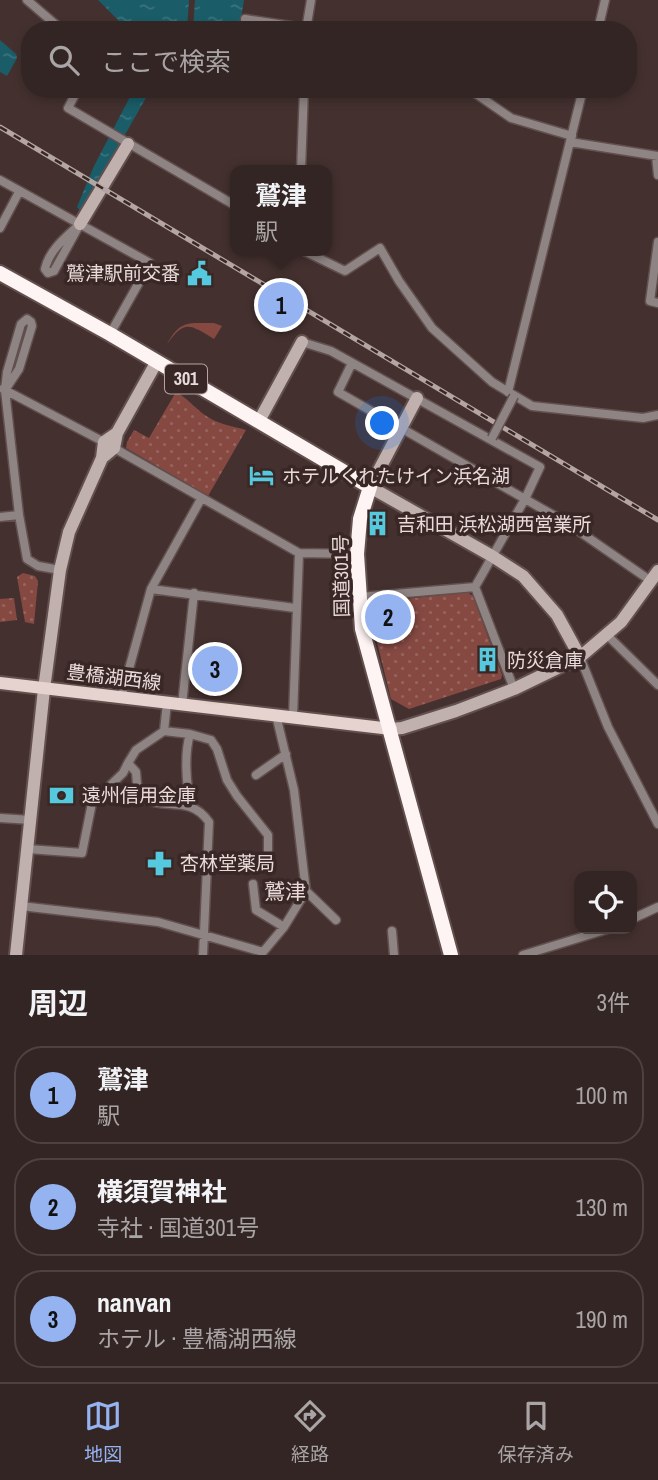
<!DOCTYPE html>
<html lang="ja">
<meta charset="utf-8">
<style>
body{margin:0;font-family:"Archivo Narrow","Noto Sans JP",sans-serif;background:#3b2d2b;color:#f1f3f6}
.controls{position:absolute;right:21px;bottom:21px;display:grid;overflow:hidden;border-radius:14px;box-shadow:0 4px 10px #0003}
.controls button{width:63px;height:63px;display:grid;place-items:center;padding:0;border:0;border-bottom:2px solid #4e4241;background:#332523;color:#f1f3f6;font:35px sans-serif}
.you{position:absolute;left:383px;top:424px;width:24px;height:24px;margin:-18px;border:5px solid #fff;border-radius:50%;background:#1a73e8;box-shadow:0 0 0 10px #1a73e833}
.badge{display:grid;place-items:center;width:46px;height:46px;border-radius:50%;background:#95b2f1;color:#111;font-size:23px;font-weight:700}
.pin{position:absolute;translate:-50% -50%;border:4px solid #fff;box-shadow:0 2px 7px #0006}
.popup{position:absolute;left:230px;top:165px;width:102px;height:91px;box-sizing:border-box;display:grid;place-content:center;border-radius:14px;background:#332523;filter:drop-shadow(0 2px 5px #0005);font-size:23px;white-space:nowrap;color:#a9a5a6}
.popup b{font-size:26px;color:#f1f3f6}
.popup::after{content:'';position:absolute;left:50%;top:100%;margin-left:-14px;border:14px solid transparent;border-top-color:#332523}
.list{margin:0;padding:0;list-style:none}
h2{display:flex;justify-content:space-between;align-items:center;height:91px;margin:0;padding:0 28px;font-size:30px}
h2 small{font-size:23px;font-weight:400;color:#a9a5a6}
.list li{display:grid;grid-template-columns:46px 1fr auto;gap:21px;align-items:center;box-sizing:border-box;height:98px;margin:0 14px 14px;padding:0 14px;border:2px solid #4e4241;border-radius:28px}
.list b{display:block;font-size:26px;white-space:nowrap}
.list p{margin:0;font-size:23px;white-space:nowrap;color:#a9a5a6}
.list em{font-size:23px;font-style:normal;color:#a9a5a6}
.icon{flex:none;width:38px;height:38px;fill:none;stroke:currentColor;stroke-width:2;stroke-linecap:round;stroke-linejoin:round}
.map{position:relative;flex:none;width:658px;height:955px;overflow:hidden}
.search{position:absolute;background:#332523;box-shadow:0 4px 10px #0003;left:21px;right:21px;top:21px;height:77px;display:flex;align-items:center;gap:18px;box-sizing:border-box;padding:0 24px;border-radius:28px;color:#a9a5a6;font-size:26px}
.sheet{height:427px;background:#332523}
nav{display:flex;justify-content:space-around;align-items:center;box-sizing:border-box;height:98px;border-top:2px solid #4e4241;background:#332523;font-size:19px;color:#a9a5a6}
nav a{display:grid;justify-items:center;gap:4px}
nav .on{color:#95b2f1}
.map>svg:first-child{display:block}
.green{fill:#854942}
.park{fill:url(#park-dots)}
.water{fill:url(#water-ripples)}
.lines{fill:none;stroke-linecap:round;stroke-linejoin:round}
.street-casing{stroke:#62504e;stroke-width:11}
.secondary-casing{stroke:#62504e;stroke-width:16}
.primary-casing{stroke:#62504e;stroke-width:16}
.highway-casing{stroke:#62504e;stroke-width:18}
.street{stroke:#8e8483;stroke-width:8}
.secondary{stroke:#c0b0ae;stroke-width:12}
.primary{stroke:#e6d2cf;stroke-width:12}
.highway{stroke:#fef4f3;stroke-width:14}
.rail-casing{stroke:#b4a5a3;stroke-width:5}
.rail{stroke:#392725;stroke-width:2.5;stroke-dasharray:8;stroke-linecap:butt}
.street-bridge-casing{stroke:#62504e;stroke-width:11;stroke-linecap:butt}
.street-bridge{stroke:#8e8483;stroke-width:8}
.labels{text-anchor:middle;stroke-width:7;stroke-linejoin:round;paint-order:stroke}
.shield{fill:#392725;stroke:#b4a5a4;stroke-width:2}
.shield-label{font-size:18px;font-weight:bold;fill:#e8dbda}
.poi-label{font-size:19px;fill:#e8dbda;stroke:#392725;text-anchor:start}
.street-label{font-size:19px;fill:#e8dbda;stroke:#392725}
.neighbourhood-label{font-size:21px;fill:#e8dbda;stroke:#392725}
</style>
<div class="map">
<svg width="658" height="955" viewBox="0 0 658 955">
<defs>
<pattern id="park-dots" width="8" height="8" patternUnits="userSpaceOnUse" patternTransform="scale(1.75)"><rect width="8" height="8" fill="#854942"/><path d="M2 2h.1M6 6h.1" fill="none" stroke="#96635d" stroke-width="1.8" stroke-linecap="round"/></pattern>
<pattern id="water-ripples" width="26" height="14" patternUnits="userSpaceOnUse" patternTransform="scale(1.75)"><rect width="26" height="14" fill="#1a5d68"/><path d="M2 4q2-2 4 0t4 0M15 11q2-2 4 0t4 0" fill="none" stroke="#3b747d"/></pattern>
</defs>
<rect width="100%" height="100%" fill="#44312f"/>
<!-- green -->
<path class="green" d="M214 323 222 326 214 339C189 324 185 320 167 344 180 320 188 323 214 323Z"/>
<!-- park -->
<path class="park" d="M176 392C190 400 196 410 208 417 220 425 233 426 246 430L208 496 126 448 127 442 134 430 149 438Z
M23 573 35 576 38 581 34 624 25 622 17 577Z
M467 592 473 596 502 675 501 679 409 709 391 699 375 634 370 603Z
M14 598 17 620 0 622V599Z"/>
<!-- water -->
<path class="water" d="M98 0H189L187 30H128Z
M195 0H244L239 30H193Z
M0 40 16 54 17 58 7 76 0 72Z
M134 89H151L81 212 77 207 94 166Z"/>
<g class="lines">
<defs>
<path id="street" d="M27 0 62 30
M245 19 317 30
M306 30 311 0
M598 30 605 0
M78 89 68 108 236 206
M469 89 511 118 572 136
M570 142 658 156
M656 156 658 175
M301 170 304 89
M0 180 150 263 110 334
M80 224 54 271 48 273 45 269C49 250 66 237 80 224Z
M0 228 19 192
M658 242 650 301 658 303
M304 251 345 271 380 248 399 281 432 328 492 382 532 406 643 418 658 415
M302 342 331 351 540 467 525 499 475 587 514 689
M352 363 338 392 567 523 651 581
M3 389 104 442
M5 390 19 369 32 326 31 322 27 319 21 324 7 372 5 390 19 515 27 559 38 566 60 570
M508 392 583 89
M114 448 299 553 357 554
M0 517 19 515
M151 589 295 608
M360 597 475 587
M607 635 658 685
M580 657 608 727 658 824
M121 698 151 589 201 499
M167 703 164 731 190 734 211 740 217 749 227 780 237 796 268 835V851
M182 705 194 593
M293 717 299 553
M164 731 136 750 128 763 136 772 138 795C163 813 189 793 209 822L203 955
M190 734C184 754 186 784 191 805
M256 775 286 754
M0 818 31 820
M28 849 82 853 92 803 123 773 128 763
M253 884 256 910 284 927
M306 891 336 920
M21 906 158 922 263 952 284 927 306 891 294 790 276 715
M632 919 658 907
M392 931 394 955
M523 955 608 929"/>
<path id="secondary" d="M80 224 128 144
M417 398 370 487 492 556 523 576 557 615 580 657
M259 421 302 342
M102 458 114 448 117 433 156 363
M391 729 402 728 456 711 514 689 580 657 621 622 658 571
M16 955 44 689 60 570 69 532 102 458 104 442 117 433"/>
<path id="primary" d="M0 683 391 729"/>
<path id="highway" d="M0 273 110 334 370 487 360 519 357 554 362 629 451 955"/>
</defs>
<!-- street casing -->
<use href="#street" class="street-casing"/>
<!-- secondary casing -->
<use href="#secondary" class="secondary-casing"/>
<!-- primary casing -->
<use href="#primary" class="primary-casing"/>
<!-- highway casing -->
<use href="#highway" class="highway-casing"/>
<!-- street -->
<use href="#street" class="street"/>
<!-- secondary -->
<use href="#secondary" class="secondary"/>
<!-- primary -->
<use href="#primary" class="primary"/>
<!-- highway -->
<use href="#highway" class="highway"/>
<defs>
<path id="rail" d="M0 127 658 520"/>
</defs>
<!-- rail casing -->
<use href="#rail" class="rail-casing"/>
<!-- rail -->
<use href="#rail" class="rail"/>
<defs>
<path id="street-bridge" d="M492 438 514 396"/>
</defs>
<!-- street-bridge casing -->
<use href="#street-bridge" class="street-bridge-casing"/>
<!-- street-bridge -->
<use href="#street-bridge" class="street-bridge"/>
</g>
<!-- icons -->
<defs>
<symbol id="civic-bare" viewBox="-9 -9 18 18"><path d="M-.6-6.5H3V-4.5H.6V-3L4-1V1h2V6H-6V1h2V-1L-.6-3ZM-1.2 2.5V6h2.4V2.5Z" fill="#55cadf" stroke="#392725" stroke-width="2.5" paint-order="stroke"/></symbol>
<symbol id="hotel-bare" viewBox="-9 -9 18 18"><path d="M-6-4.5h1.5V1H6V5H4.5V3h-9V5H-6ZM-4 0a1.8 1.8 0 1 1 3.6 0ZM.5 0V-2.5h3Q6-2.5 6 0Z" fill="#55cadf" stroke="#392725" stroke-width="2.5" paint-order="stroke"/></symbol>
<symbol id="building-bare" viewBox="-9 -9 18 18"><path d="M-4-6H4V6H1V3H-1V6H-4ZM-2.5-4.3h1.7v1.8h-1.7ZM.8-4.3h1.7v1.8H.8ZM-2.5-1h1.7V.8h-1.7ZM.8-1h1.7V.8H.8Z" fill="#55cadf" stroke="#392725" stroke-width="2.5" paint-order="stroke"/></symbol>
<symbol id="bank-bare" viewBox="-9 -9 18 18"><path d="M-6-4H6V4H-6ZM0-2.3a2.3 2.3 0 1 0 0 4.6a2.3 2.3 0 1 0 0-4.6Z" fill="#55cadf" stroke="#392725" stroke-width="2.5" paint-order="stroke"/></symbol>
<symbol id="pharmacy-bare" viewBox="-9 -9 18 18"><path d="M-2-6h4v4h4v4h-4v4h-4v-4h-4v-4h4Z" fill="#55cadf" stroke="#392725" stroke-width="2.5" paint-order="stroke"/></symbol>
</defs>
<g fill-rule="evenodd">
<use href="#civic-bare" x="182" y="256" width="35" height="35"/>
<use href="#hotel-bare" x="244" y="458" width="35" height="35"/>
<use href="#building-bare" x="360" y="506" width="35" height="35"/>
<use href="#building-bare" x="470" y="642" width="35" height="35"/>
<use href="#bank-bare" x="44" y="778" width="35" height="35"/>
<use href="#pharmacy-bare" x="142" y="846" width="35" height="35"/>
</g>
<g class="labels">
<!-- shield labels -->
<rect class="shield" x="165" y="364.5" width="42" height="29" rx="5"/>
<g class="shield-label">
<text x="186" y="385">301</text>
</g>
<!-- poi labels -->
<g class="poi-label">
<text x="180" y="280" text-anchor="end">鷲津駅前交番</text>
<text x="282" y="483">ホテルくれたけイン浜名湖</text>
<text x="397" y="531">吉和田 浜松湖西営業所</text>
<text x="507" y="667">防災倉庫</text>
<text x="82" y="802">遠州信用金庫</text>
<text x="180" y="870">杏林堂薬局</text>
</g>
<!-- street labels -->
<g class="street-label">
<text transform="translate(341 576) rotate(-91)" y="7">国道301号</text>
<text transform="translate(114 677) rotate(7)" y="7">豊橋湖西線</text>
</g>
<!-- neighbourhood labels -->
<g class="neighbourhood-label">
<text x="285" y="899">鷲津</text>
</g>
</g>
</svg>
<div class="controls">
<button><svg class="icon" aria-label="locate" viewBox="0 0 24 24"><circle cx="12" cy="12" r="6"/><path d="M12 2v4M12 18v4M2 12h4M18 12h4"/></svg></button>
</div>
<div class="you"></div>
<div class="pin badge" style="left:281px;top:305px">1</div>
<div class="popup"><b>鷲津</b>駅</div>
<div class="pin badge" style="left:388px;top:617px">2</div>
<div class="pin badge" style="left:215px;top:669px">3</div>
<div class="search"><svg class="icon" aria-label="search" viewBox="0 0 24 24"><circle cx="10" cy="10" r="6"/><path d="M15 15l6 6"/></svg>ここで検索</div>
</div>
<section class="sheet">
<h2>周辺<small>3件</small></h2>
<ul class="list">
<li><span class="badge">1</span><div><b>鷲津</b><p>駅</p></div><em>100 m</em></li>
<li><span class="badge">2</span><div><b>横須賀神社</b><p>寺社 · 国道301号</p></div><em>130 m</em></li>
<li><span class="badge">3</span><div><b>nanvan</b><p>ホテル · 豊橋湖西線</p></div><em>190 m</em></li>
</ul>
</section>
<nav>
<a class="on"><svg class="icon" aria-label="map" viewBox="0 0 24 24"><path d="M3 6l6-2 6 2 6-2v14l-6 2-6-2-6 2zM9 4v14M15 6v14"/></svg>地図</a>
<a><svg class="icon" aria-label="directions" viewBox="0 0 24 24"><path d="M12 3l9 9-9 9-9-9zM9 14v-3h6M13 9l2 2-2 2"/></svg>経路</a>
<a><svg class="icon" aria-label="saved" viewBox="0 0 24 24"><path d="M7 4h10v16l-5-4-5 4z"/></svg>保存済み</a>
</nav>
